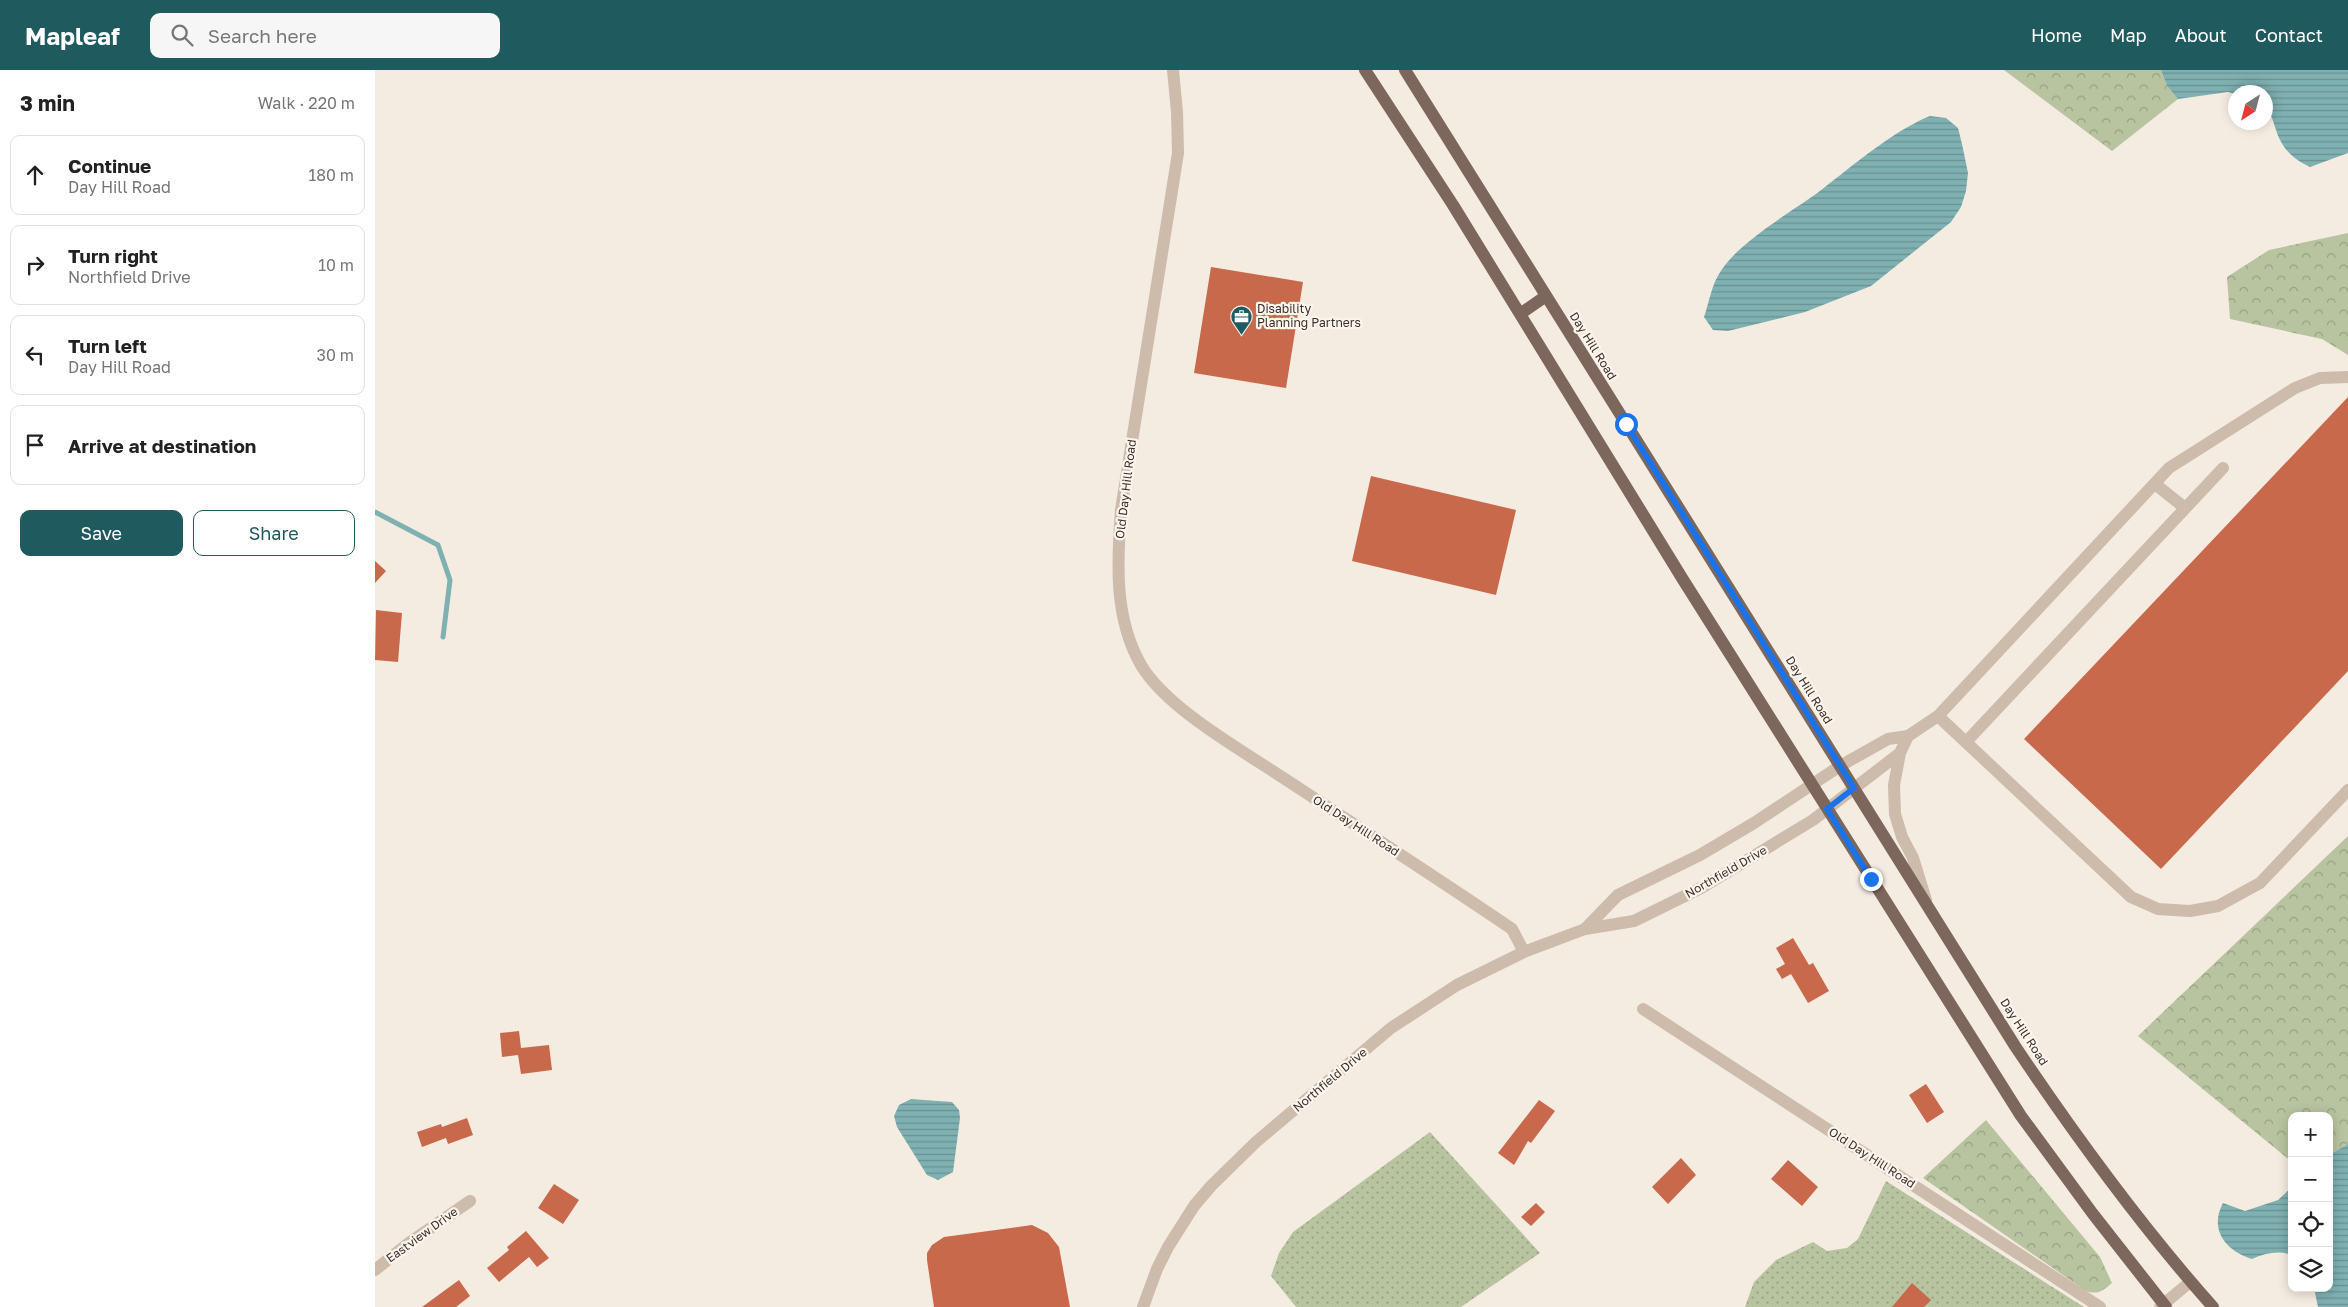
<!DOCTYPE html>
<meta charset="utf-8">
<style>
body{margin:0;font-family:"Golos Text",sans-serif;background:#f6f6f6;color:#222}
.controls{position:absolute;right:15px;bottom:15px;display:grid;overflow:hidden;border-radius:10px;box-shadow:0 2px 12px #0003}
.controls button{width:45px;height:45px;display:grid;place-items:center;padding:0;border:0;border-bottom:1px solid #e0e0e0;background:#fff;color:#222;font:25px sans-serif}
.compass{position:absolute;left:1853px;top:15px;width:45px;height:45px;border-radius:50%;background:#fff;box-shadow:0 2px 12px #0003;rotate:216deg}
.stop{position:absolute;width:15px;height:15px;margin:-11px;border:4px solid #1a73e8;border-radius:50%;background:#fff}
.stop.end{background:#1a73e8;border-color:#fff;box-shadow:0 1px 5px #0008}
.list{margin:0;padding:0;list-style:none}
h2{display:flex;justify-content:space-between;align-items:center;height:65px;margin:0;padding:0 20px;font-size:21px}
h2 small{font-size:16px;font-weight:400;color:#767676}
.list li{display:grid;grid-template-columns:32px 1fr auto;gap:15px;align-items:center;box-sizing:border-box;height:80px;margin:0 10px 10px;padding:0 10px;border:1px solid #e0e0e0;border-radius:10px}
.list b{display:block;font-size:19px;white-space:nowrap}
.list p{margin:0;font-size:16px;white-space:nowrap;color:#767676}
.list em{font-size:16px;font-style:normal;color:#767676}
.actions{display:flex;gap:10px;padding:15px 20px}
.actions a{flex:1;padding:11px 0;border:1px solid #1f5a5e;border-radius:10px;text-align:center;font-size:18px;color:#1f5a5e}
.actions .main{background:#1f5a5e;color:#fff}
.icon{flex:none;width:28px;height:28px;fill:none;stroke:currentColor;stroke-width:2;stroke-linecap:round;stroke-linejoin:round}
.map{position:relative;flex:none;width:1973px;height:1237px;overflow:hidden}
header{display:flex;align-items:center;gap:30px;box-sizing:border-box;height:70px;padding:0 25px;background:#1f5a5e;color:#fff}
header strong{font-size:24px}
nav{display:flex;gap:28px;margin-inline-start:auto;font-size:18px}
.search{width:350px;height:45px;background:#f6f6f6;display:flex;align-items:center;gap:12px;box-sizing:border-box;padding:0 18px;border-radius:10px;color:#767676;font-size:19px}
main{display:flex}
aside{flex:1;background:#fff}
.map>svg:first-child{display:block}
.grass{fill:url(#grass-dots)}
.forest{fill:url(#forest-crowns)}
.water{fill:url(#water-rules)}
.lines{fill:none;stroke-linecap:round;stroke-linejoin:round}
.stream{stroke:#7fb0b2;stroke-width:5}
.building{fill:#c8694b}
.minor{stroke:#cdbbac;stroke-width:12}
.major{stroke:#7d675c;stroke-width:12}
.route{stroke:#1a73e8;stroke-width:6}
.labels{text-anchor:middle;stroke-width:4.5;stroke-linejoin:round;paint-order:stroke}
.poi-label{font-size:12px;fill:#3b302b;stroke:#fbf5ee;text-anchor:start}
.street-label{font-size:12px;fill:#3b302b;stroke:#fbf5ee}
</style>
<header>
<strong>Mapleaf</strong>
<div class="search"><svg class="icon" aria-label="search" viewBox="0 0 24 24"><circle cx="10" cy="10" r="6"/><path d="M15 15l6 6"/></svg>Search here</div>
<nav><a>Home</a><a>Map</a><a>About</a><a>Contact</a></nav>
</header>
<main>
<aside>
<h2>3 min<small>Walk · 220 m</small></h2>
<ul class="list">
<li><svg class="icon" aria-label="ahead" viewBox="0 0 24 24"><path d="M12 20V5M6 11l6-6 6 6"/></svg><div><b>Continue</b><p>Day Hill Road</p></div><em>180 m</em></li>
<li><svg class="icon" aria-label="right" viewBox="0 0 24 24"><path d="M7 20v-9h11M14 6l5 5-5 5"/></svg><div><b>Turn right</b><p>Northfield Drive</p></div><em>10 m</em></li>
<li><svg class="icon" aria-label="left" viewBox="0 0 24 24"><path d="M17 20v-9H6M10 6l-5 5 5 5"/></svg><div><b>Turn left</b><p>Day Hill Road</p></div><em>30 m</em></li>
<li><svg class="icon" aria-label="arrive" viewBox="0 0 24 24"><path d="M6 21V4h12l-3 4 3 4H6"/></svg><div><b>Arrive at destination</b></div></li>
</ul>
<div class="actions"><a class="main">Save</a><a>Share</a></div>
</aside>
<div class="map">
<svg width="1973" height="1237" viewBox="0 0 1973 1237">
<defs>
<pattern id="grass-dots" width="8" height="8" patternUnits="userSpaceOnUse" patternTransform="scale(1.25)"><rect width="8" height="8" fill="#b8c4a0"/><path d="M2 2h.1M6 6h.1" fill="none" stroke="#97a083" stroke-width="1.8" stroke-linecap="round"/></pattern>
<pattern id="forest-crowns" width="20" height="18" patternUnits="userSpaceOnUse" patternTransform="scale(1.25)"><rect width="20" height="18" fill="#b8c4a0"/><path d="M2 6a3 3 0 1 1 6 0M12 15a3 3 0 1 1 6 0" fill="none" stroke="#97a083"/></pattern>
<pattern id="water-rules" width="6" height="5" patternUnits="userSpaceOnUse" patternTransform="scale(1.25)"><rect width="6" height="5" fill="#7fb0b2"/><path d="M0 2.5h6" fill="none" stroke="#699091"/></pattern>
</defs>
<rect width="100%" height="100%" fill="#f4ebe1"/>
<!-- grass -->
<path class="grass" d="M1055 1062 1165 1183 1086 1237H921L896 1206 904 1183 918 1162Z
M1511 1111 1709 1237H1370L1379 1212 1401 1190 1438 1172 1452 1181 1472 1178 1483 1169Z"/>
<!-- forest -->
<path class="forest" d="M1629 0H1786L1792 16 1803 29 1737 81Z
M1973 163V285L1947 269 1855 249 1852 207 1894 180Z
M1973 766V1074L1954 1085V1046H1917V1092L1763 966Z
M1611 1050 1725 1187 1737 1213C1728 1221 1723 1225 1711 1221L1548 1108Z"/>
<!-- water -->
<path class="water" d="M1786 0H1973V83L1935 97C1918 89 1907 79 1901 60 1898 51 1897 45 1891 38L1890 22 1860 24 1853 22 1803 29 1792 16Z
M1555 46 1571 48 1583 58 1587 74 1593 103 1591 121 1586 137 1576 152 1496 216 1430 242 1353 261 1338 260 1329 247C1334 233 1336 217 1344 204 1361 174 1413 144 1441 124 1474 99 1517 61 1555 46Z
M536 1029 577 1032 584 1040 585 1048 578 1102 563 1110 552 1105 522 1057 519 1046 524 1035Z
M1973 1074V1237H1943L1939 1218H1954V1085Z
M1917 1117V1185C1904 1180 1890 1183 1877 1189 1850 1181 1834 1159 1848 1133L1870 1141 1903 1130Z"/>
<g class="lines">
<!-- stream -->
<path class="stream" d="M0 442 63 475 75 510 68 567"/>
</g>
<!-- building -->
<path class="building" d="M836 197 928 212 911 318 819 303Z
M1973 327V601L1786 799 1649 669Z
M996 406 1141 440 1121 525 977 491Z
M0 491 11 501 0 513Z
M1 540 27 543 23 592 0 590Z
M1418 868 1434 895 1438 893 1454 921 1433 933 1416 904 1407 909 1401 899 1410 894 1401 878Z
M144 961 146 978 174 975 177 1000 146 1004 143 985 127 987 125 963Z
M1551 1014 1569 1042 1552 1053 1534 1025Z
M1164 1030 1180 1041 1156 1073 1153 1071 1139 1095 1123 1083Z
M92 1048 98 1065 73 1074 71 1068 47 1077 42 1062 66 1054 67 1057Z
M1306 1088 1321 1105 1293 1134 1277 1117Z
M1413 1090 1443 1117 1427 1136 1396 1109Z
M179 1114 204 1130 188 1154 163 1138Z
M1161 1133 1170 1142 1156 1156 1146 1147Z
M657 1155 673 1163 684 1177 695 1237H559L552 1190V1183L557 1175 569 1167Z
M151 1161 174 1188 162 1197 154 1187 124 1212 112 1198 134 1180 132 1177Z
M84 1210 95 1226 81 1237H47Z
M1537 1213 1556 1230 1549 1237H1517Z"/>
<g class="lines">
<!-- minor -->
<path class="minor" d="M798 0 802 42 803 83 746 440C742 493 739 548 766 595 792 639 868 681 910 709 986 759 1062 808 1137 859L1149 882
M1780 414 1810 438
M1563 646 1756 827 1783 839 1815 841 1843 836 1885 813 1973 720
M1533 666 1563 646 1794 398 1920 318 1945 308 1973 307
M1591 672 1848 398
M1525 683 1519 715 1520 744 1527 767 1538 788 1551 830
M1268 939 1725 1237
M0 1200 34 1173 95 1131
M768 1237 782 1199 793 1177 819 1136 836 1116 881 1072 1016 958 1082 915 1149 882 1210 859 1259 851 1328 817 1438 750 1525 683 1533 666 1513 669 1465 696 1379 753 1325 785 1243 825 1210 859
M1785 1237 1815 1212"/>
<!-- major -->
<path class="major" d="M990 0 1078 135 1307 508 1646 1046 1718 1144 1791 1237
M1030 0 1640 976C1701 1067 1765 1155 1838 1237
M1145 244 1171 226"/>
</g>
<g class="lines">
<!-- route -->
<path class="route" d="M1251 354 1479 718 1452 739 1496 809"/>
</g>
<!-- icons -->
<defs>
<symbol id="office-pin" viewBox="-11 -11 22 30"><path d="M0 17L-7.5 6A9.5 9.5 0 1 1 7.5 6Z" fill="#1f5a5e" stroke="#fbf5ee"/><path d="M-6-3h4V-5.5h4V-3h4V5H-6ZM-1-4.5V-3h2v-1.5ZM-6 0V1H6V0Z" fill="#fff"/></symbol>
</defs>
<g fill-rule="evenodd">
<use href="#office-pin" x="854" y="234" width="25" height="34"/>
</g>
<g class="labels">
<!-- poi labels -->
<g class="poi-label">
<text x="882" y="243">Disability<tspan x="882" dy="14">Planning Partners</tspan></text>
</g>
<!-- street labels -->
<g class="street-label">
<text transform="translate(1218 276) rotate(58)" y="4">Day Hill Road</text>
<text transform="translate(751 419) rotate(-83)" y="4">Old Day Hill Road</text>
<text transform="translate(1434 620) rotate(58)" y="4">Day Hill Road</text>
<text transform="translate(981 756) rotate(33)" y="4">Old Day Hill Road</text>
<text transform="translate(1351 802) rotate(-30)" y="4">Northfield Drive</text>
<text transform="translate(1649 962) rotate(57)" y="4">Day Hill Road</text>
<text transform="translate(955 1010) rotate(-40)" y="4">Northfield Drive</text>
<text transform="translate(1497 1088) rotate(33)" y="4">Old Day Hill Road</text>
<text transform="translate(47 1165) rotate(-36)" y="4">Eastview Drive</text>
</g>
</g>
</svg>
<div class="controls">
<button>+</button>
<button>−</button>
<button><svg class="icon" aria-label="locate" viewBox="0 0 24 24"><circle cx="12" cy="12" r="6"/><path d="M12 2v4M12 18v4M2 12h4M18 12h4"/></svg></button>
<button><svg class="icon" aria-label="layers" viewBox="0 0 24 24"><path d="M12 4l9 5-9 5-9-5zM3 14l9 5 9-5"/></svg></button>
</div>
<svg class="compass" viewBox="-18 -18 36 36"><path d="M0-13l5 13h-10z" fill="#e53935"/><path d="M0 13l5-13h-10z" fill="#767676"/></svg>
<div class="stop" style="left:1251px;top:354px"></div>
<div class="stop end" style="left:1496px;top:809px"></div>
</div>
</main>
